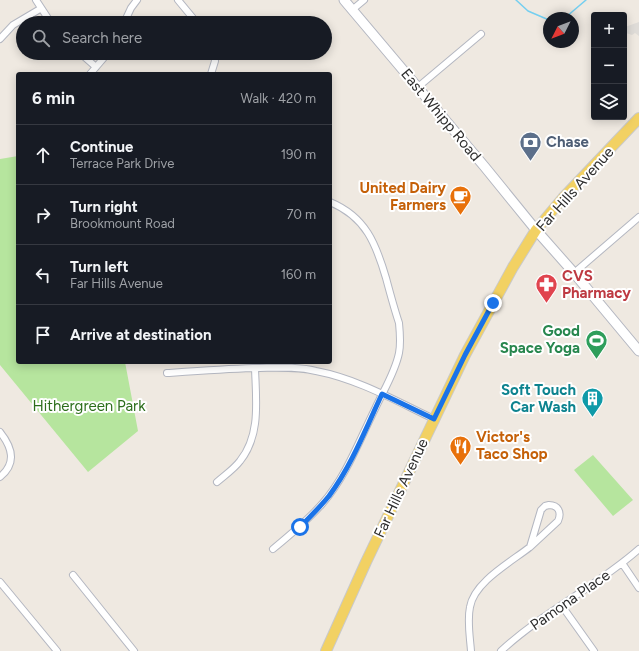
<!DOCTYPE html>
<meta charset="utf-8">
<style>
body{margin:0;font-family:Figtree,sans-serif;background:#20242c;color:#f1f3f6}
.controls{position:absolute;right:12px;top:12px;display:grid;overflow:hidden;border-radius:4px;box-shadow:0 2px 10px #0003}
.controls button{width:36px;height:36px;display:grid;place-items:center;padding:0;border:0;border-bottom:1px solid #363941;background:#171b24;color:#f1f3f6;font:20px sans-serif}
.compass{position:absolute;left:543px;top:12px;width:36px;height:36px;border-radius:50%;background:#171b24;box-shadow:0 2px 10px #0003;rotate:228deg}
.stop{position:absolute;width:12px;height:12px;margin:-9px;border:3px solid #1a73e8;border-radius:50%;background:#fff}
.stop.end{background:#1a73e8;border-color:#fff;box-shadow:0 1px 4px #0008}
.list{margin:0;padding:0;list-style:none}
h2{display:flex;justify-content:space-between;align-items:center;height:52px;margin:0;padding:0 16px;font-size:17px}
h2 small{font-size:13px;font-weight:400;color:#9ea1a6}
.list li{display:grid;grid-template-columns:26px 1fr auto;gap:12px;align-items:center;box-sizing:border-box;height:60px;padding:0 16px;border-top:1px solid #363941}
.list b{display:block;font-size:15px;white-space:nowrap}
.list p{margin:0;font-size:13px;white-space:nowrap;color:#9ea1a6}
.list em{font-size:13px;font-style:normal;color:#9ea1a6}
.icon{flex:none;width:22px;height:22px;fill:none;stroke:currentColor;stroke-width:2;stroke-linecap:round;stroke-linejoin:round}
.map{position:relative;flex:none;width:639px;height:651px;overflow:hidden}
.search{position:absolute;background:#171b24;box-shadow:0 2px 10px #0003;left:16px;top:16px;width:316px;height:44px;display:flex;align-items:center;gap:10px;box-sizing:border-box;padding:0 14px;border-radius:22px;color:#9ea1a6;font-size:15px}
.panel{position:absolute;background:#171b24;box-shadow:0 2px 10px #0003;left:16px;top:72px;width:316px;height:292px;border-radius:4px}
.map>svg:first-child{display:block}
.green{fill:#b6e59e}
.plaza{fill:#dfdcd8}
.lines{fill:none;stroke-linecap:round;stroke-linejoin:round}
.stream{stroke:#75cff0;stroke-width:1.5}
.street-casing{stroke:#b4b7c1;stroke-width:8}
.secondary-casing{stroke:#b4b7c1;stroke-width:11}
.primary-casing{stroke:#c9c9c9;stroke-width:12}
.street{stroke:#fff;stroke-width:6}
.secondary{stroke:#fff;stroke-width:9}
.primary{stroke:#f2d163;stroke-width:10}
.route{stroke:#1a73e8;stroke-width:5}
.labels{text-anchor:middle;stroke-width:4;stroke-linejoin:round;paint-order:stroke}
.street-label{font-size:15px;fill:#2e2e2e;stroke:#fff}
.service-label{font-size:15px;font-weight:bold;fill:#4e5e75;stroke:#fff;text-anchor:start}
.food-label{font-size:15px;font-weight:bold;fill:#c56008;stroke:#fff;text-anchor:end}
.health-label{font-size:15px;font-weight:bold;fill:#be3a42;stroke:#fff;text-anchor:start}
.leisure-label{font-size:15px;font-weight:bold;fill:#27864d;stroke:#fff;text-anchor:end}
.culture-label{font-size:15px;font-weight:bold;fill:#0d838f;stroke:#fff;text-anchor:end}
.park-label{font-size:15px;fill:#2c6e1b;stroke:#fff}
</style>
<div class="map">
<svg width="639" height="651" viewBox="0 0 639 651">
<rect width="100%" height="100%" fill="#efe9e1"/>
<!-- green -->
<path class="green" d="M18 156V362H125L138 431 88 472 0 365V159Z
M593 455 633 500 613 516 574 470Z"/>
<!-- plaza -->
<path class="plaza" d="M639 22V36L635 33 632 35 626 33 625 27Z"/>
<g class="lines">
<!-- stream -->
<path class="stream" d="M516 0 528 11 549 20
M560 18 566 17 586 0"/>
<defs>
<path id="street" d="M36 0 51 23
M178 0 197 23
M352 10 364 0
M124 23 131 8 137 0
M0 39 13 25 40 9
M80 53 96 67
M90 74 108 53
M211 74 215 61 214 53
M418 87 481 34
M574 273 639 217
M167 373C196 371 224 369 253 368 274 368 295 366 316 371 358 379 396 401 434 419
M0 432C12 447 17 463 0 477
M217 482C225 475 234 469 240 461 261 435 256 400 255 368
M549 505C558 505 562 512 558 521L530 547 541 510 545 506Z
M273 549C290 535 307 521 322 504 346 477 359 441 375 409 383 391 395 373 399 353 401 343 400 333 399 323 394 308 390 293 386 278 376 244 366 217 330 202
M622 563 639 588
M73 575 134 651
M0 582 57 651
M562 606 594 651
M471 651C470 637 467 621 470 607 474 582 511 562 530 547
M501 651C543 612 596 587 639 549"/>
<path id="secondary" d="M344 0 484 166 536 230 574 273 639 351"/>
<path id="primary" d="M326 651 366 562 445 397 465 355 513 267 536 230 563 198 639 118"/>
</defs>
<!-- street casing -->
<use href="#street" class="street-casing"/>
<!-- secondary casing -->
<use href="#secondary" class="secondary-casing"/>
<!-- primary casing -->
<use href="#primary" class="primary-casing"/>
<!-- street -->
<use href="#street" class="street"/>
<!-- secondary -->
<use href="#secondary" class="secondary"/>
<!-- primary -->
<use href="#primary" class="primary"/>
</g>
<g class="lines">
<!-- route -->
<path class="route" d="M300 527C310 517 320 507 329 496 352 465 366 428 382 394L434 419 465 355 493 303"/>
</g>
<!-- icons -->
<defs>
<symbol id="bank-pin" viewBox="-11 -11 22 30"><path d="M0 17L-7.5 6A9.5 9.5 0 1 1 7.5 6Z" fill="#5c6f8a" stroke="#fff"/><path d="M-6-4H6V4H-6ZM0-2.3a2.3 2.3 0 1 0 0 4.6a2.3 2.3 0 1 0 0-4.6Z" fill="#fff"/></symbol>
<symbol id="cafe-pin" viewBox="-11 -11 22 30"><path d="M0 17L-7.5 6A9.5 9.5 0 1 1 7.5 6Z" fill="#e8710a" stroke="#fff"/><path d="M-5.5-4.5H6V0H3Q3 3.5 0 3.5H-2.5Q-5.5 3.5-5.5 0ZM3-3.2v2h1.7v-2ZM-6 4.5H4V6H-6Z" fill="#fff"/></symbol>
<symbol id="pharmacy-pin" viewBox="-11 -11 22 30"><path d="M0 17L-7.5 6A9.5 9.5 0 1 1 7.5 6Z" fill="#e0444e" stroke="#fff"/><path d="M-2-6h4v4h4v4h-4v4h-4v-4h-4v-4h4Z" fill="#fff"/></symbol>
<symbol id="stadium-pin" viewBox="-11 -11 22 30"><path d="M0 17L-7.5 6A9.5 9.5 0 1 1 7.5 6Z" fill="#2e9e5b" stroke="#fff"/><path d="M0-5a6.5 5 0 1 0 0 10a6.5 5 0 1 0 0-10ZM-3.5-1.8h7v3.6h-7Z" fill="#fff"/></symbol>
<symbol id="building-pin" viewBox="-11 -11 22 30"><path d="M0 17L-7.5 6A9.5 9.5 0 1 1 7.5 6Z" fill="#0f9aa8" stroke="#fff"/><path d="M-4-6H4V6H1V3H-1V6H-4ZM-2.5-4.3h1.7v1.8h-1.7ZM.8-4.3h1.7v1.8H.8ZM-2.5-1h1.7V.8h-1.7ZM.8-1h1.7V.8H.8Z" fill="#fff"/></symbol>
<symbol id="restaurant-pin" viewBox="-11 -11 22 30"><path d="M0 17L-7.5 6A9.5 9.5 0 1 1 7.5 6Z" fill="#e8710a" stroke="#fff"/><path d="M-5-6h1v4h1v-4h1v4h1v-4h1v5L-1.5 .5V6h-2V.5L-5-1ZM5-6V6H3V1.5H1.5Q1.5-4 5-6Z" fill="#fff"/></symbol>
</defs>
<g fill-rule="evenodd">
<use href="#bank-pin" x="518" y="130" width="25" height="34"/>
<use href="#cafe-pin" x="448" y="184" width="25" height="34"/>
<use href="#pharmacy-pin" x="534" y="272" width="25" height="34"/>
<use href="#stadium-pin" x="584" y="328" width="25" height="34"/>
<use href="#building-pin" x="580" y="386" width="25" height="34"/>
<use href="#restaurant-pin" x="448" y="434" width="25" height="34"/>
</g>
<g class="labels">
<!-- street labels -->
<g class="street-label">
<text transform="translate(441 115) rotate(50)" y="5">East Whipp Road</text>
<text transform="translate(575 189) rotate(-48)" y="5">Far Hills Avenue</text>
<text transform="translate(401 488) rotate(-65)" y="5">Far Hills Avenue</text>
<text transform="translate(570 600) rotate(-35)" y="5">Pamona Place</text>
</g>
<!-- service labels -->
<g class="service-label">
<text x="546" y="147">Chase</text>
</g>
<!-- food labels -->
<g class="food-label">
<text x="446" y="193">United Dairy<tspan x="446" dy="17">Farmers</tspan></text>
<text x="476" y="442" text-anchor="start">Victor's<tspan x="476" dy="17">Taco Shop</tspan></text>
</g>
<!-- health labels -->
<g class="health-label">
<text x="562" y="281">CVS<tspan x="562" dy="17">Pharmacy</tspan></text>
</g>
<!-- leisure labels -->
<g class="leisure-label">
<text x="580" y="336">Good<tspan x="580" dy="17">Space Yoga</tspan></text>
</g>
<!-- culture labels -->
<g class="culture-label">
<text x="576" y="395">Soft Touch<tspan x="576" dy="17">Car Wash</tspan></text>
</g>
<!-- park labels -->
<g class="park-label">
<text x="89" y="411">Hithergreen Park</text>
</g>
</g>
</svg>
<div class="controls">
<button>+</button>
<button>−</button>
<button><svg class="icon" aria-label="layers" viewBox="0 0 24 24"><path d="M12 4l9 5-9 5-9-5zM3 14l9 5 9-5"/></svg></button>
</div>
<svg class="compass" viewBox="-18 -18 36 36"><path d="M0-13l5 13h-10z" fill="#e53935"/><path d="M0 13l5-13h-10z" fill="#9ea1a6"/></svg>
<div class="stop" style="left:300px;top:527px"></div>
<div class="stop end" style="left:493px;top:303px"></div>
<div class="search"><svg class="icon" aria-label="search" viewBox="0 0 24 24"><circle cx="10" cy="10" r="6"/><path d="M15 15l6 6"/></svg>Search here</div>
<section class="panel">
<h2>6 min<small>Walk · 420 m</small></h2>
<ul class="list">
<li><svg class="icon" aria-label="ahead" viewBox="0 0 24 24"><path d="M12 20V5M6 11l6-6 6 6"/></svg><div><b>Continue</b><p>Terrace Park Drive</p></div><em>190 m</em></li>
<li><svg class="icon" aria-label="right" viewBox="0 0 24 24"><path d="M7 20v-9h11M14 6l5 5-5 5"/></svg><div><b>Turn right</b><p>Brookmount Road</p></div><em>70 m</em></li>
<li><svg class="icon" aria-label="left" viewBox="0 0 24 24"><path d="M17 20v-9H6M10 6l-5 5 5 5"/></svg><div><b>Turn left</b><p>Far Hills Avenue</p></div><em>160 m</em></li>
<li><svg class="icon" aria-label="arrive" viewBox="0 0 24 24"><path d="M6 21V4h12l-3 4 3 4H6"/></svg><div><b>Arrive at destination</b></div></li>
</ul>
</section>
</div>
